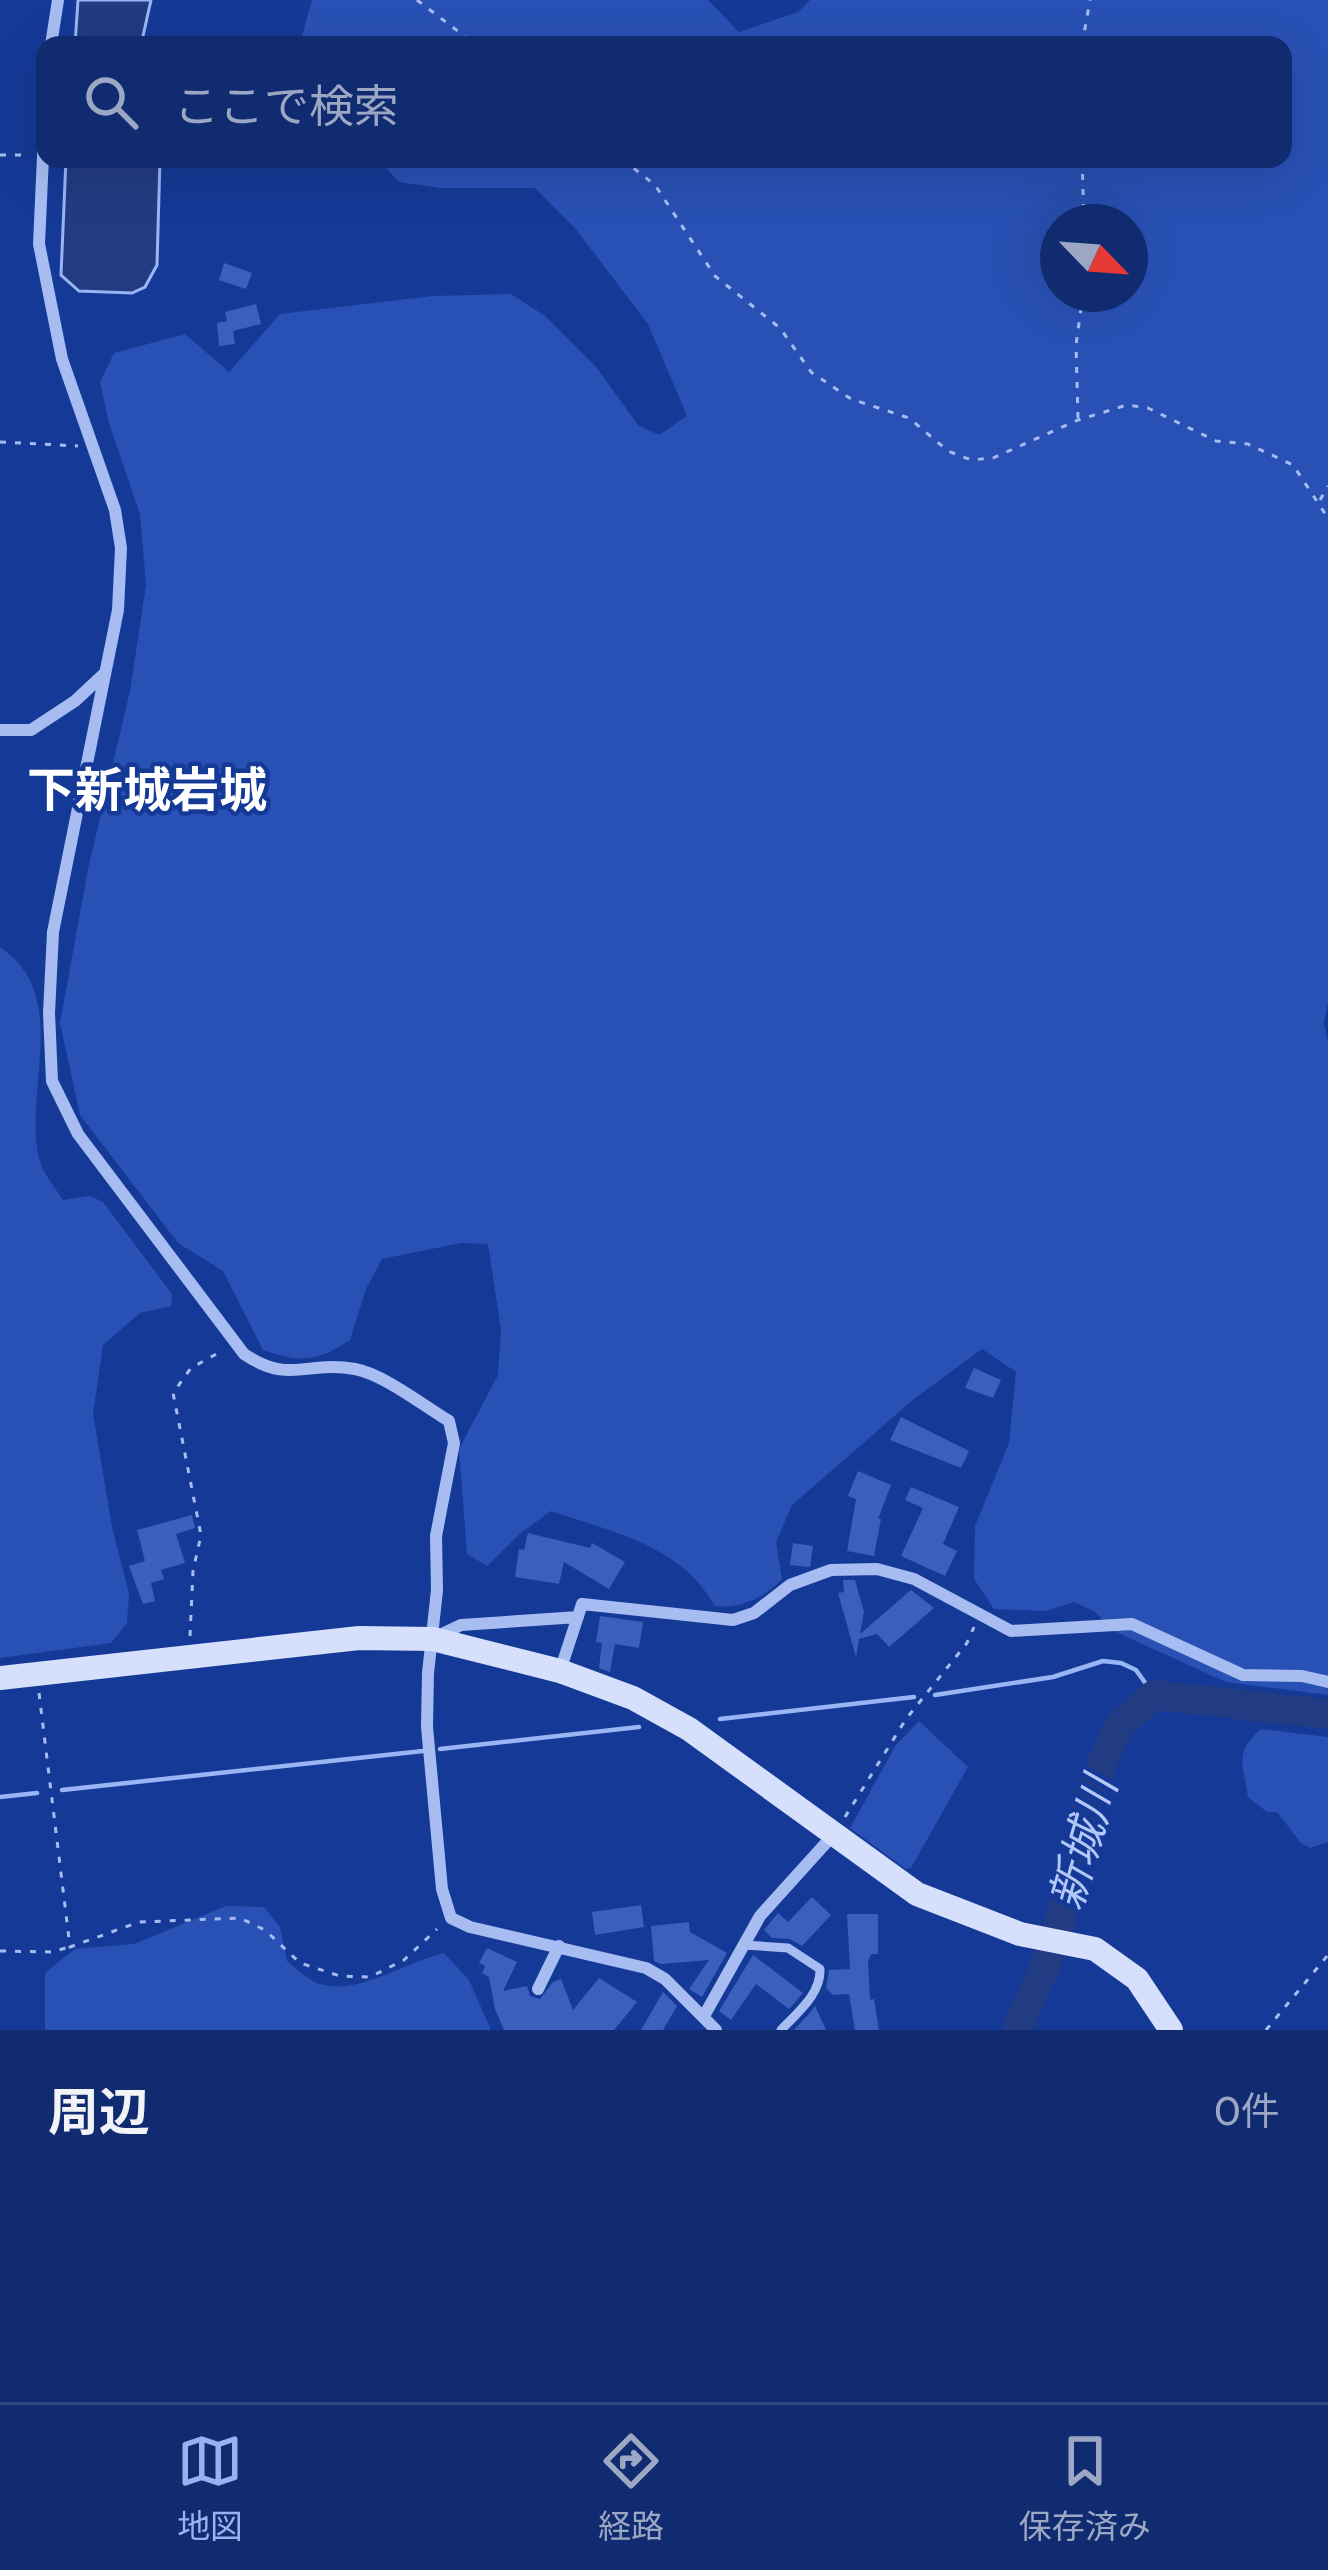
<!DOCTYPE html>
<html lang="ja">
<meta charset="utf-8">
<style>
body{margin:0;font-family:Cabin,"Noto Sans JP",sans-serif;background:#193375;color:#f1f3f6}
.compass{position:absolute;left:1040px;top:204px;width:108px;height:108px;border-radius:50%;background:#102b70;box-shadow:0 12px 48px #0002;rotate:115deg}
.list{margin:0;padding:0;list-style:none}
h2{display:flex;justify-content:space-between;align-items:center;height:156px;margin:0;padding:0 48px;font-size:51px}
h2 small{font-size:39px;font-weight:400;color:#9ca7c3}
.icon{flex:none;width:66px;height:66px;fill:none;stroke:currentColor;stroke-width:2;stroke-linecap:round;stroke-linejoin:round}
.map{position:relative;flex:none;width:1328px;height:2030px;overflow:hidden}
.search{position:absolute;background:#102b70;box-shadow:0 12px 48px #0002;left:36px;right:36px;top:36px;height:132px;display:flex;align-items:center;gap:30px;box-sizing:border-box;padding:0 42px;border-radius:24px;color:#9ca7c3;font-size:45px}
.sheet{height:372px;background:#102b70}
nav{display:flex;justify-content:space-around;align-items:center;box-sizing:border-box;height:168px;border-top:3px solid #304783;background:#102b70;font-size:33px;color:#9ca7c3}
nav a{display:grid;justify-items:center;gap:6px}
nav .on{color:#95b2f1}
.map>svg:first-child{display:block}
.green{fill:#2951b5;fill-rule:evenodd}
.water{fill:#223c83;stroke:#99b5f4;stroke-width:3}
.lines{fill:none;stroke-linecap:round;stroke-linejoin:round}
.stream{stroke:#99b5f4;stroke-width:4.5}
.river{stroke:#223c83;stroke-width:30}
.building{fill:#3a60bc}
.path{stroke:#a7bdf2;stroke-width:3;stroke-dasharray:6 9;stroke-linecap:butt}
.lane{stroke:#a7bdf2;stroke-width:9}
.street{stroke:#a7bdf2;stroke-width:12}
.secondary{stroke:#d6e0fc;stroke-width:24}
.labels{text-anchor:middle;stroke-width:9;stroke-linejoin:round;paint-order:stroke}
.water-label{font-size:45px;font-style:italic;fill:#b3c8f8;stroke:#153996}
.quarter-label{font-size:48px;font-weight:bold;fill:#fff;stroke:#153996}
</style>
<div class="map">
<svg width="1328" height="2030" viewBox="0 0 1328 2030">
<rect width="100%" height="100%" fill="#153996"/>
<!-- green -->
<path class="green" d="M312 0H708L739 32 798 12 810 0H1328V1003L1324 1023 1328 1042V1695L1226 1682 1114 1631 1094 1611 1074 1602 1045 1611 994 1609 974 1579 975 1526 1009 1443 1016 1372 982 1349 914 1399 792 1505 776 1542 782 1579C764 1598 741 1609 715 1606 680 1545 615 1533 551 1511L522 1532 487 1566 467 1554 459 1449 498 1375 501 1330 488 1244 461 1243 382 1259 366 1289 350 1340C316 1362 301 1363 263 1350L223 1271 178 1243 80 1115 60 1023 88 869 130 691 146 585 140 514 109 423 100 382 114 353 185 334 229 372 280 314 433 296 511 294 545 316 597 368 638 425 659 435 687 416 648 324 575 228 535 188H440L399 182 378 159H1283V45H305L302 36ZM1058 222H1130V294H1058Z
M0 947C72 995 23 1089 39 1159 43 1174 55 1187 63 1200L90 1196 103 1202 172 1294 171 1306 140 1313 103 1345 93 1414 112 1527 129 1594 127 1623 111 1643 0 1658Z
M919 1721 968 1767 911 1868 906 1869 850 1828 896 1745Z
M1261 1729 1328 1737V1842L1310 1848 1301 1843 1277 1812H1267L1248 1797C1243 1763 1234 1753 1261 1729Z
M226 1906 264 1907 280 1927 287 1961C296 1968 309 1981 320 1984 358 1996 407 1961 444 1953L469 1980 491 2030H45V1973L75 1949 134 1944Z"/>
<!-- water -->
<path class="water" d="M78 0H151L141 45H75Z
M66 159H160L157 265 145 287 132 293 79 291 61 275Z"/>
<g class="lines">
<!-- stream -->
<path class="stream" d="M935 1695 1053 1677 1103 1661 1121 1663 1136 1670 1154 1695
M720 1719 914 1697
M440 1749 639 1727
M62 1790 423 1751
M0 1797 37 1793"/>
<!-- river -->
<path class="river" d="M1017 2030 1055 1942 1088 1796 1118 1727 1154 1695 1328 1714"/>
</g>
<!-- building -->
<path class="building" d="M224 263 252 273 246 289 219 280Z
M256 304 261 324 233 331 235 344 219 346 217 323 227 321 225 312Z
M974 1368 1001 1380 993 1398 965 1388Z
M901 1417 969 1451 961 1468 890 1440Z
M858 1471 891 1485 878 1519H881L874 1556 847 1551 856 1499 848 1496Z
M911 1487 959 1507 943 1544 957 1551 945 1576 901 1556 923 1508 905 1500Z
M192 1515 195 1528 176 1534 185 1563 161 1570 164 1579 151 1583 155 1601 143 1604 129 1566 145 1561 137 1530Z
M528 1533 590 1548 592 1543 625 1562 609 1589 564 1562 559 1584 515 1577 519 1549 524 1550Z
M793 1543 813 1546 810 1567 790 1565Z
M843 1580H855L864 1612 860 1634 911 1590 934 1608 889 1647 877 1634 859 1639 856 1657 838 1593 844 1592Z
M600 1616 643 1622 639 1648 615 1644 610 1672 599 1668 602 1643 596 1642Z
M812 1897 831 1915 802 1946 790 1939 772 1938 764 1930 778 1913 788 1922Z
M641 1905 644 1927 595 1935 592 1912Z
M847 1914H878V1954H871L868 1961 870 2000 874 1999 879 2030H855L849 1994 833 1995 826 1988 829 1970 850 1969Z
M689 1922 690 1932 727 1953 702 1997 689 1989 709 1960 661 1964 654 1961 651 1926Z
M487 1948 517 1962 503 1991 527 1986 530 1996 540 1999 553 1982 561 1979 573 2010 599 1978 637 2002 614 2030H504L495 2009 489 1977 482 1973 485 1966 479 1963Z
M753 1955 803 1993 789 2009 756 1984 731 2020 719 2011Z
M663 1992 677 2006 663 2030H641Z
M815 2006 826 2030H794L808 2015Z"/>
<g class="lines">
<!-- path -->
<path class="path" d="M417 0 476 45
M1082 45 1090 0
M0 155H28
M622 159 655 185 715 276 780 328 811 372 851 399 909 418 948 451 971 460 993 458 1078 420 1127 405 1148 408 1216 441 1248 444 1293 465 1328 518
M1082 159 1084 222
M1078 418 1076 345 1083 294
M0 442 78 446
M1320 500 1328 486
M190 1636 193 1571 201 1535 173 1393 191 1368 222 1351
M39 1693 70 1947 139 1922 240 1918 265 1930 300 1963 340 1976 370 1977 404 1960 437 1929
M845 1817 906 1719 967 1643 974 1627
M0 1951 52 1952 69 1947
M1266 2030 1328 1955"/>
<!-- lane -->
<path class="lane" d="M744 1945 788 1948 820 1969C821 1994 798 2012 781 2030"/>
<!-- street -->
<path class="street" d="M51 45 58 0
M45 113 39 244 62 359 115 510 121 548 118 610 53 932 49 1013 52 1081 78 1134 244 1354C290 1385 307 1360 355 1369 383 1374 424 1406 449 1421L454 1443 436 1536 437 1590 428 1673 427 1727 442 1889 451 1918 470 1927 646 1968 665 1979 716 2030
M0 730H31L75 701 104 674
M438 1636 461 1625 578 1617
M560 1671 582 1604 733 1620 754 1613 790 1585 831 1570 877 1569 914 1579 1011 1631 1132 1624 1243 1675 1302 1676 1328 1682
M538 1989 559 1946
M704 2016 760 1916 835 1833"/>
<!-- secondary -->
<path class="secondary" d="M0 1678 359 1638 433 1639 560 1671 633 1698 689 1729 917 1894 1020 1934 1095 1949 1137 1979 1171 2030"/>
</g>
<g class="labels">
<!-- water labels -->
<g class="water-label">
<text transform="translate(1083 1843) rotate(-74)" y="16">新城川</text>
</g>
<!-- quarter labels -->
<g class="quarter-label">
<text x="147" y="807">下新城岩城</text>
</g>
</g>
</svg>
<svg class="compass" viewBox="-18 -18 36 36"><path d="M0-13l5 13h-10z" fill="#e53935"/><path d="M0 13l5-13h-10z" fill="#9ca7c3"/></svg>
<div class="search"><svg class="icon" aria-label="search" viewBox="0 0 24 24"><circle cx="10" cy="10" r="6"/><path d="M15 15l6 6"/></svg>ここで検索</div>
</div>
<section class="sheet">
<h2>周辺<small>0件</small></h2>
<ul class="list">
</ul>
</section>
<nav>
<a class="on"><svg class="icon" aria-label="map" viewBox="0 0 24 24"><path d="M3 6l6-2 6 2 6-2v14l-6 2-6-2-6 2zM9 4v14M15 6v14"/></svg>地図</a>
<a><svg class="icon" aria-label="directions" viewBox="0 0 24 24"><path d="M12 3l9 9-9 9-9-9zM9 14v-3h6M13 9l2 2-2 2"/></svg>経路</a>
<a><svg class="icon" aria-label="saved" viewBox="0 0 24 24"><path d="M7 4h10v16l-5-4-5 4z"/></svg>保存済み</a>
</nav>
